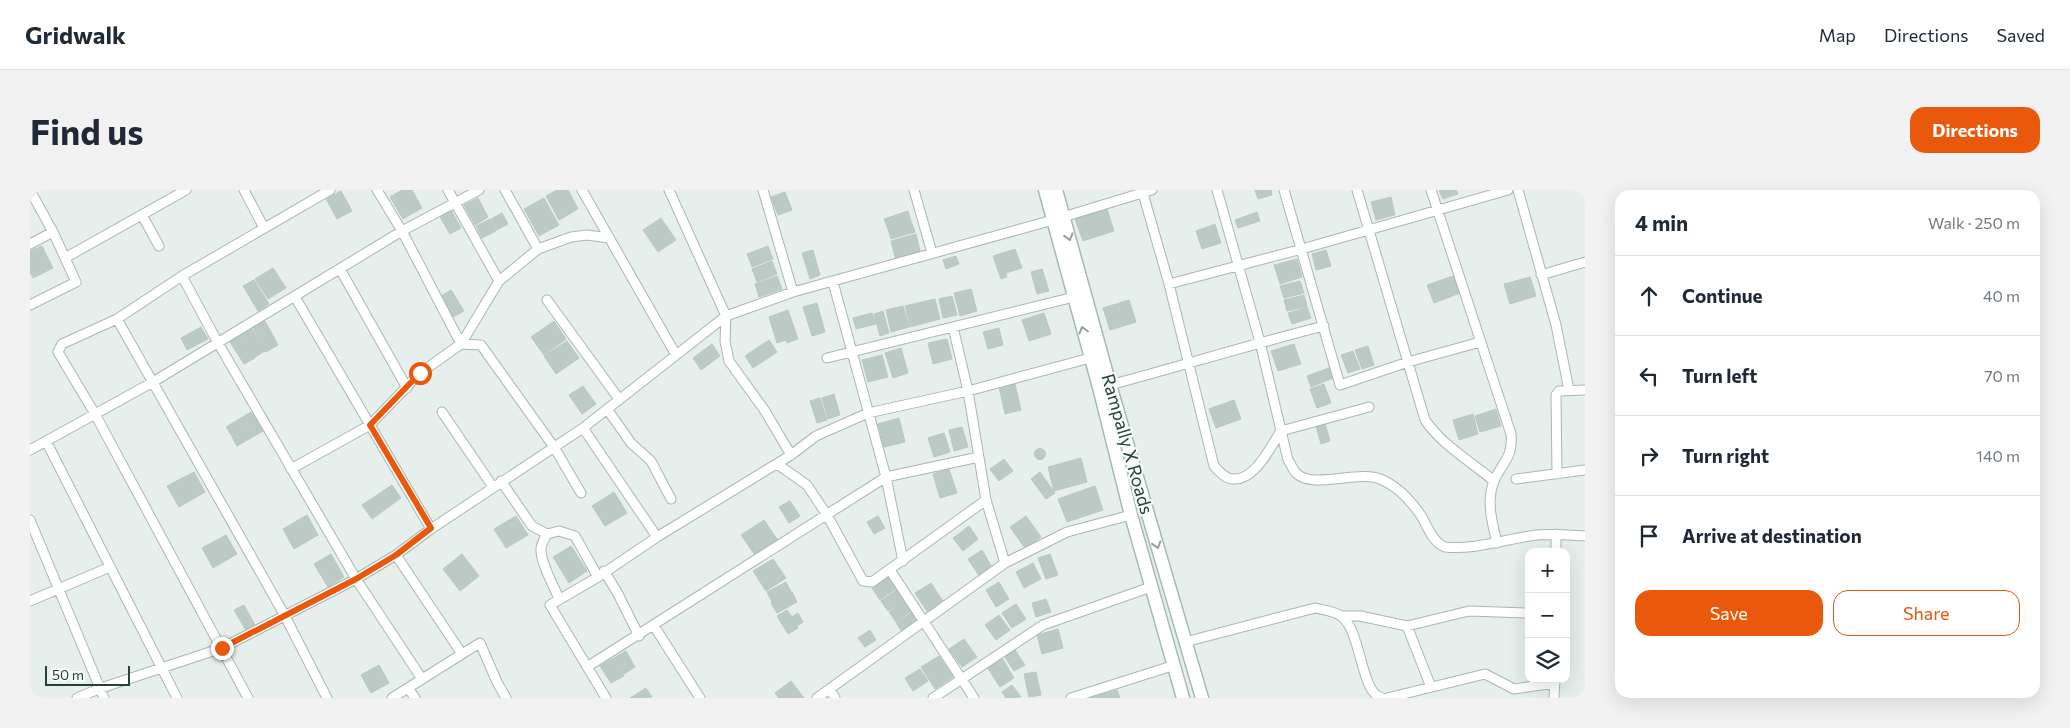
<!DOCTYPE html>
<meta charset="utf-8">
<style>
body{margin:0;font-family:Commissioner,sans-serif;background:#f2f2f3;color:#1f2937}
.controls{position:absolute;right:15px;bottom:15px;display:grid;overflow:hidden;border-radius:10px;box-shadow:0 5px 20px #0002}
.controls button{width:45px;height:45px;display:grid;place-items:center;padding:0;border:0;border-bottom:1px solid #e0e1e3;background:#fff;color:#1f2937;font:25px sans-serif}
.scale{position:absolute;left:15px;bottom:12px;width:85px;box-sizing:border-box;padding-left:5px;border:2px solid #24423a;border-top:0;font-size:14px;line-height:18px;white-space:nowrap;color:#24423a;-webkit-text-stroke:4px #f7fbf9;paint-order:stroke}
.stop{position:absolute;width:15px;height:15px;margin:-11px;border:4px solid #ea580c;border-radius:50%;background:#fff}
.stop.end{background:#ea580c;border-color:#fff;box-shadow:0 1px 5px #0008}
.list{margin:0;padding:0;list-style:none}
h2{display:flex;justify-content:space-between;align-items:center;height:65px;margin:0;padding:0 20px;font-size:21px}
h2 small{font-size:16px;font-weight:400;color:#747a83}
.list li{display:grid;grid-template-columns:32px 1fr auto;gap:15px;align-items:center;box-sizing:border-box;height:80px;padding:0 20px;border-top:1px solid #e0e1e3}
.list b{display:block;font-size:19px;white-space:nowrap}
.list em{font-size:16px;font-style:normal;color:#747a83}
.actions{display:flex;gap:10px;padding:15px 20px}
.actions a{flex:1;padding:11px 0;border:1px solid #ea580c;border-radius:15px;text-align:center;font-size:18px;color:#ea580c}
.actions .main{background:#ea580c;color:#fff}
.icon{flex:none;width:28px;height:28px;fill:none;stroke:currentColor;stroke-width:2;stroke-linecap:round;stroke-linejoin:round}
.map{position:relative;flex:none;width:1555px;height:508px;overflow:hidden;border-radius:15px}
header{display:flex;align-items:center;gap:30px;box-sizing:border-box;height:70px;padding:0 25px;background:#fff;border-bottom:1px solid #e0e1e3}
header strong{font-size:24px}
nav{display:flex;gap:28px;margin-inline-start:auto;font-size:18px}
.intro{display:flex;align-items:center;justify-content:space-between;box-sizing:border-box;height:120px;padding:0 30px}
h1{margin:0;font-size:35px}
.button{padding:12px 22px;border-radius:15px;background:#ea580c;color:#fff;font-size:18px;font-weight:700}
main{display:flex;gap:30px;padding:0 30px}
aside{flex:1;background:#fff;border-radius:15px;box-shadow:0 5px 20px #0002}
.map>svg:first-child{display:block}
.building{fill:#bbcac4;stroke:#b8c9c2}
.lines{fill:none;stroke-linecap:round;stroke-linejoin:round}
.minor-casing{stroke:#a8b8b2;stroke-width:11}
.secondary-casing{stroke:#a4bbb3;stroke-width:15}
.minor{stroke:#fff;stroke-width:9}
.secondary{stroke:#fff;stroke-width:12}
.oneway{stroke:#92a09c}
.route{stroke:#ea580c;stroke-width:6}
.labels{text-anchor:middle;stroke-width:4.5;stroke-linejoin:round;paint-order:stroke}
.street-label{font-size:18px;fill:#24423a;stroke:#f7fbf9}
</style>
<header>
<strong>Gridwalk</strong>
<nav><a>Map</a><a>Directions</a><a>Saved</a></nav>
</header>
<div class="intro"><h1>Find us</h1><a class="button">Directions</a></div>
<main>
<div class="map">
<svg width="1555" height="508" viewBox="0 0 1555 508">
<rect width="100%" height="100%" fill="#e6efeb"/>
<!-- building -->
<path class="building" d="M372 0H382L392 18 373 29 360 7Z
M527 0H538L548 19 529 30 516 6Z
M1225 0H1241L1242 5 1228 9Z
M1409 0H1426L1428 4 1413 9Z
M311 1 322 21 307 29 296 9Z
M755 2 762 20 748 25 741 7Z
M1361 7 1365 25 1346 30 1341 12Z
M448 8 458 27 445 35 434 15Z
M514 8 529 35 509 46 494 19Z
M1077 19 1084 41 1053 51 1045 29Z
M421 20 431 38 420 44 410 27Z
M878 21 881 31 858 39 854 29Z
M1227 22 1230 31 1208 38 1205 30Z
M472 23 478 34 467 40 461 29Z
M631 28 646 50 628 62 613 40Z
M460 29 466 41 452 48 446 36Z
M881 31 885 42 861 49 858 39Z
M1185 34 1191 53 1172 59 1166 41Z
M886 44 891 65 866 71 861 51Z
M12 56 23 78 3 88 0 82V61Z
M738 56 743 69 722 77 717 64Z
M985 59 992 78 976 83 977 87 971 89 963 66Z
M783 60 790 85 780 89 772 63Z
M1296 60 1301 76 1286 80 1282 64Z
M926 66 929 74 916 79 913 70Z
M1267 69 1272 87 1250 94 1244 75Z
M742 71 747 84 727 92 722 79Z
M243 78 256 98 238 109 225 89Z
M1012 79 1019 101 1007 104 1001 82Z
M747 86 752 99 729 107 725 94Z
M1423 86 1430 103 1404 113 1397 95Z
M1500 87 1506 106 1480 114 1474 94Z
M224 90 239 114 228 121 213 96Z
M1270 91 1274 103 1254 108 1250 96Z
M941 99 947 121 930 126 924 103Z
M421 100 434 121 423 127 411 106Z
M1274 105 1277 116 1257 121 1254 110Z
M922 106 927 125 913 128 909 109Z
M905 109 910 129 880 137 875 116Z
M1099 110 1106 132 1080 140 1073 118Z
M787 113 795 142 782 146 773 117Z
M873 116 879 137 861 142 856 120Z
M1277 117 1281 128 1262 134 1258 123Z
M758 120 768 149 757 153 756 150 747 153 739 127Z
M853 121 859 143 850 146 844 124Z
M842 123 846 134 826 139 823 128Z
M1014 123 1021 144 999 151 992 130Z
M235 131 248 155 236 162 223 138Z
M524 131 536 149 514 165 501 147Z
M171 137 178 149 157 160 151 148Z
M969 138 973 155 958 159 953 142Z
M222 139 235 161 225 167 212 145Z
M211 145 225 168 214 174 200 152Z
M917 149 922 169 903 174 898 153Z
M739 150 747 162 723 178 715 166Z
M537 151 549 168 526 184 514 166Z
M682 154 690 166 671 180 663 168Z
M1264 154 1271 174 1248 181 1241 161Z
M1338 156 1344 175 1332 179 1325 160Z
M871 158 878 183 863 188 855 163Z
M1323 161 1330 179 1318 183 1311 165Z
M852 165 858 187 838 192 832 170Z
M1299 178 1303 188 1281 197 1277 186Z
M985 194 991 220 975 224 969 197Z
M1294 194 1301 213 1287 218 1280 199Z
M553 196 566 214 552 224 539 205Z
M804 204 810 225 798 229 792 208Z
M790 208 797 230 787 233 780 211Z
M1204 210 1211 229 1186 238 1179 219Z
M1466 219 1471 236 1450 242 1445 226Z
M221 222 227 231 202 246 196 237Z
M1443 224 1448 244 1429 250 1423 230Z
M869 228 875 252 854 257 848 234Z
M227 232 233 241 207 256 202 247Z
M1295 233 1300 251 1291 254 1286 236Z
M932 237 938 257 924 261 919 240Z
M914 243 920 262 904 267 898 248Z
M1004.5 264a5.5 5.5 0 1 1 11 0a5.5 5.5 0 1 1-11 0Z
M1051 268 1057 292 1024 301 1018 277Z
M974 269 983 281 969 291 960 279Z
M919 279 927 303 910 308 903 284Z
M164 282 175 302 149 317 137 296Z
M1010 282 1025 303 1016 309 1001 289Z
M362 295 371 308 342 329 332 315Z
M1065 296 1073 320 1037 332 1028 309Z
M584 302 597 323 575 336 562 316Z
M760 311 770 326 759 333 749 317Z
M277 325 288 345 264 359 253 339Z
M486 326 498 345 476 358 464 339Z
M848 326 855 338 844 344 837 332Z
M996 326 1011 347 995 358 980 337Z
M734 330 749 352 727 368 711 345Z
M939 336 948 349 933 361 923 348Z
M196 345 207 364 183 378 172 358Z
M541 356 557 381 539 393 523 367Z
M952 360 963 379 950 387 938 369Z
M301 364 314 387 298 397 284 374Z
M432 364 449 386 430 401 413 379Z
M1020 364 1028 385 1016 389 1008 368Z
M743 369 756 388 736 401 723 381Z
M1003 373 1011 389 994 398 986 382Z
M859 386 867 398 850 410 842 398Z
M756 392 761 402 742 412 737 402Z
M969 392 979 409 966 417 956 400Z
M901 393 916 416 900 426 885 403Z
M868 399 875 410 858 421 851 411Z
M762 402 767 412 747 423 741 413Z
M1016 409 1021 422 1006 427 1002 413Z
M876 410 882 420 866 432 859 422Z
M986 414 996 429 982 438 972 423Z
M214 415 226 437 217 442 204 420Z
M757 420 762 427 768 423 773 432 767 436 768 438 758 444 747 426Z
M882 422 890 432 873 443 866 433Z
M969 425 980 440 966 450 955 435Z
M1028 439 1033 458 1012 464 1007 445Z
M840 440 846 450 835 457 828 448Z
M934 449 947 467 932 477 919 459Z
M985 460 995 475 984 481 975 467Z
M596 461 605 477 594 484 584 468Z
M909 466 923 487 905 499 891 477Z
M583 468 594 486 581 493 570 476Z
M972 468 984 488 970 497 957 477Z
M349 475 359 493 341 503 331 485Z
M890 479 898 491 883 501 875 488Z
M1006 482 1011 505 999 507 994 484Z
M761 491 774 508H749L745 503Z
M982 495 991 507 976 508 972 502Z
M616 498 622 507 600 508Z
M1087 500 1090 508H1060Z"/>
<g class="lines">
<defs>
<path id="minor" d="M214 0 234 38
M347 0 372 41 431 154
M418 0 469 91
M475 0 508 59
M552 0 646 165
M639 0 696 126 695 151 699 171 735 221 761 265
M733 0 763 102
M884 0 902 63
M1112 0 1139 94 1184 276C1189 281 1195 289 1203 289 1225 291 1241 256 1251 241L1339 217
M1187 0 1230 152 1258 270C1261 274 1263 280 1266 283 1282 300 1328 280 1350 289 1366 295 1380 310 1390 324 1397 335 1402 352 1415 357 1443 360 1473 350 1500 346 1518 343 1537 345 1555 346
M1254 0 1310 195 1378 172 1450 152
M1327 0 1395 230C1413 256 1440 271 1464 291
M1401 0 1481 244C1483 268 1473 271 1464 291 1456 311 1462 332 1467 353
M1488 0 1526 135 1539 200
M112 25 129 56
M1033 27 1122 0
M0 54 23 42
M35 68 156 0
M310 79 377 198
M1511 85 1555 72
M152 86 188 153 326 389 392 489
M803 92 856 287 873 371
M1139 94 1272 59 1478 0
M265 107 401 339
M517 110 589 209
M0 115 46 92 23 42 1 2
M87 129 255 426 297 508
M923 137 938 201 956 310 975 373
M431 154 451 155 524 257 551 303
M797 168 1044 107
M1080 195C1151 176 1222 154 1294 136
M577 219 601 253 621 271 641 309
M412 222 463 297
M553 238 627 347
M16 251 147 508
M0 260 123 192 372 41 449 0
M747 274 777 295 797 325 833 391 842 392 956 310
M261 279 340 235 390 183 431 154 469 91 508 59 541 47 557 45 579 48
M1527 284 1526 205 1529 201 1555 200
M1486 289 1555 280
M471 291 502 336 517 344 529 341 545 346 568 387
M0 330 74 508
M517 344C515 348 511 354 511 359 510 372 524 396 529 409
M1526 362V344
M366 365 432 464 450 453 467 492 476 508
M860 380 944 508
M574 381 587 402 609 446
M0 411 80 377
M1312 426H1330L1377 436 1439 421 1499 423
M624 436 670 508
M1377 436 1401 497
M1155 452 1285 418C1293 420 1304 421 1311 426 1332 441 1330 503 1352 508
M557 477 856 287 949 267
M378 498 385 508
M800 499 805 508
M47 508 71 498 192 458 326 389 366 365 401 339 553 238 696 126 763 102 1023 30
M218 508 65 224 28 162 32 154 87 129 152 86 300 0
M362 508 432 464
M576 508 520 415 568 387 627 347 761 265 786 246 838 223 938 201 1060 168
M787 508 975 373 1037 342 1101 325
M903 508 1013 435 1121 397
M1041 508 1145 475
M1357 508 1455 484 1484 499 1525 493
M1524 508 1525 489"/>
<path id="secondary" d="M1015 0 1070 201 1101 325 1153 508
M1026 0 1080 195 1172 508"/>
</defs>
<!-- minor casing -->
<use href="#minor" class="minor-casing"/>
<!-- secondary casing -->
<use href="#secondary" class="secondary-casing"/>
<!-- minor -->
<use href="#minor" class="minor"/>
<!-- secondary -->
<use href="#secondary" class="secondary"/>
</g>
<!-- one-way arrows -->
<defs><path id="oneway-chevron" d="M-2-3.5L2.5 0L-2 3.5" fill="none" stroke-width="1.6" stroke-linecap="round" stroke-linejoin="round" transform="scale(1.25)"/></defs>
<g class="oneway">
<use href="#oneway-chevron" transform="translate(1039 47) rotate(75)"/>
<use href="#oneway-chevron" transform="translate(1053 140) rotate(-105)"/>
<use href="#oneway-chevron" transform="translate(1127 355) rotate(73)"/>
</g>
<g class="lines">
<!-- route -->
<path class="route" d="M192 458 326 389 366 365 401 338 340 235 390 183"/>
</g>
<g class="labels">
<!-- street labels -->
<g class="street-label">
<text transform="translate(1097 254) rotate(74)" y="6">Rampally X Roads</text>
</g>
</g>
</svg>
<div class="controls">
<button>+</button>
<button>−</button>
<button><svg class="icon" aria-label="layers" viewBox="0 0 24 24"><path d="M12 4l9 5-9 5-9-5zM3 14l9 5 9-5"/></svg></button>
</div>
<div class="scale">50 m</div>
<div class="stop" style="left:390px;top:183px"></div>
<div class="stop end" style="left:192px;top:458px"></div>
</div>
<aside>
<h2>4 min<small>Walk · 250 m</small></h2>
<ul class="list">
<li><svg class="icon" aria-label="ahead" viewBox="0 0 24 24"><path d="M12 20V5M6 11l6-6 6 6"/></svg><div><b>Continue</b></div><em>40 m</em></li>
<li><svg class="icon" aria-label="left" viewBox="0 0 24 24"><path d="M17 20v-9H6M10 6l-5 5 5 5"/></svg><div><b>Turn left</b></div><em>70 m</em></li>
<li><svg class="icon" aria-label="right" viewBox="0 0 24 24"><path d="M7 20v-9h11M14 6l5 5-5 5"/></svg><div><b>Turn right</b></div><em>140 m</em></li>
<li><svg class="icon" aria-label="arrive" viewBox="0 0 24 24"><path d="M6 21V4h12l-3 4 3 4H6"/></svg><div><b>Arrive at destination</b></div></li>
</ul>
<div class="actions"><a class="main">Save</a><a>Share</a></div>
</aside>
</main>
